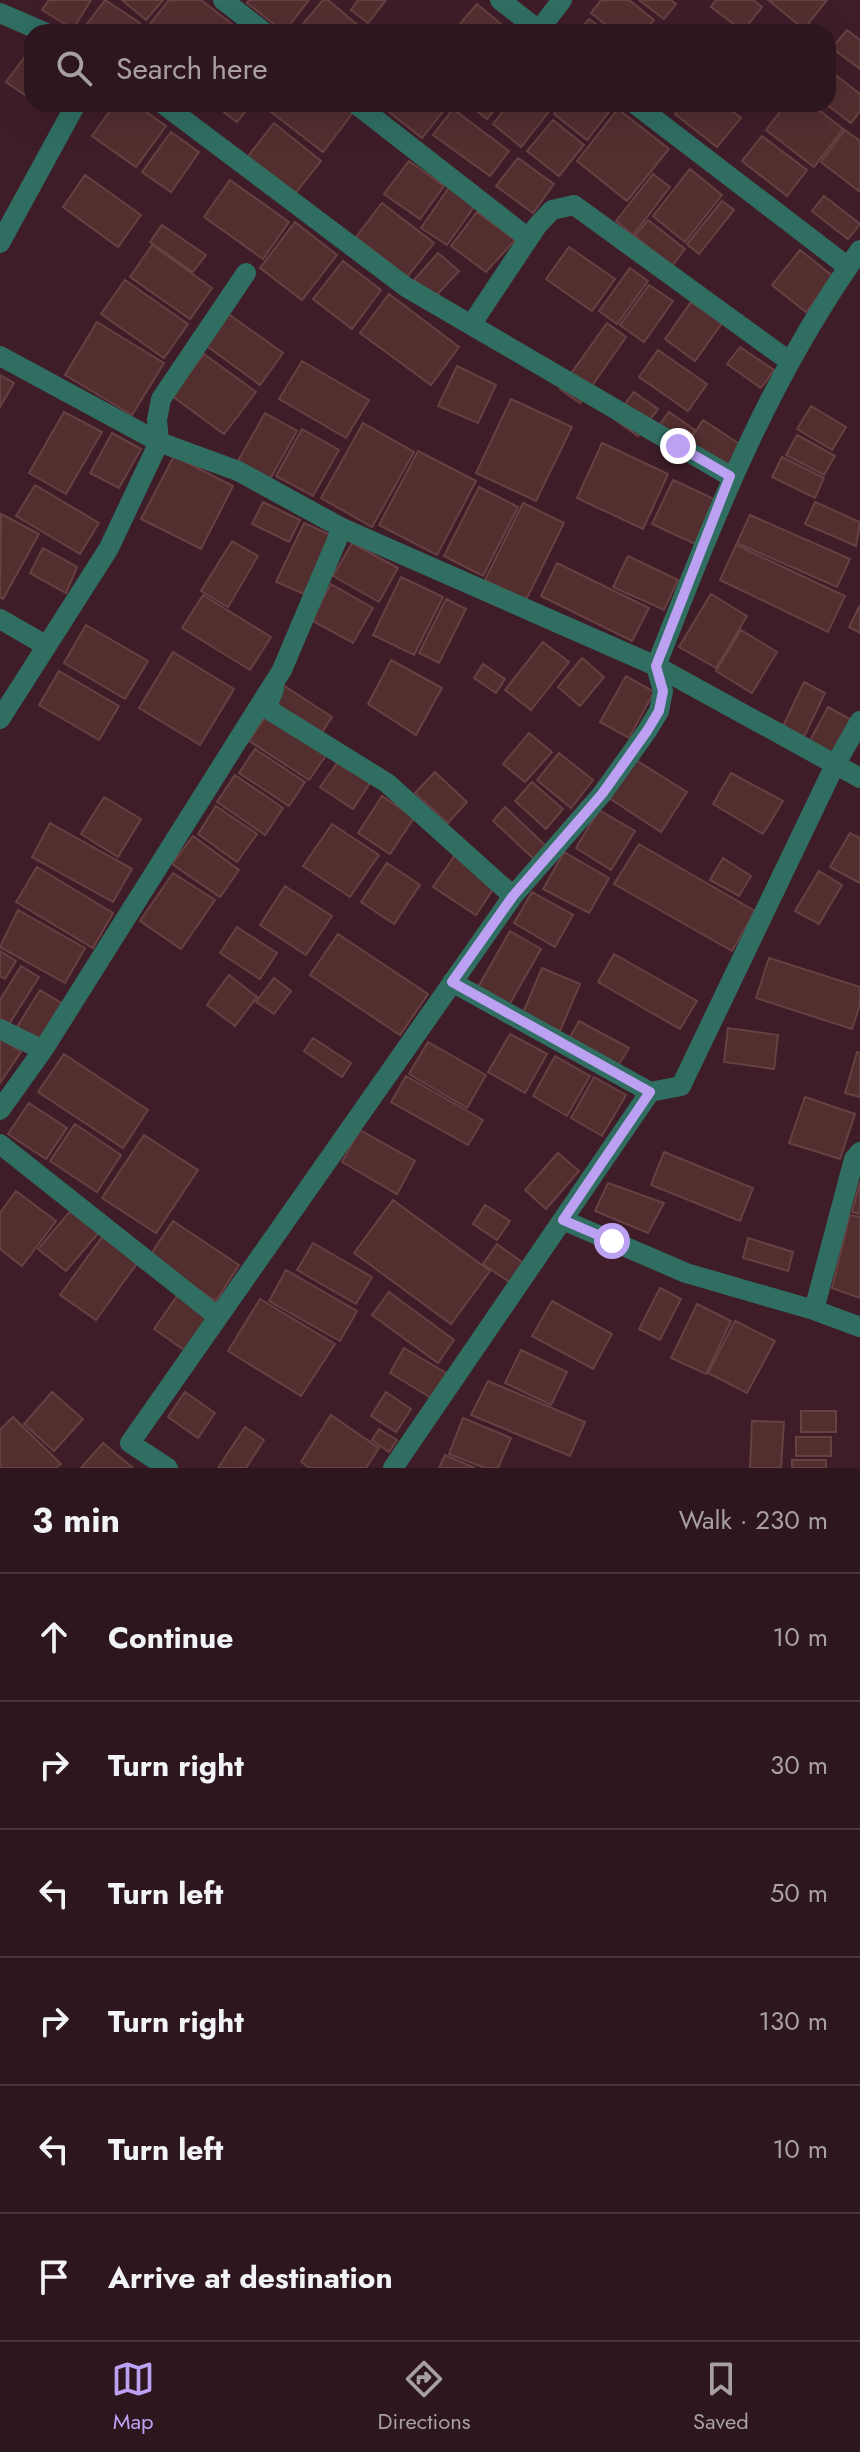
<!DOCTYPE html>
<meta charset="utf-8">
<style>
body{margin:0;font-family:Jost,sans-serif;background:#361f28;color:#f1f3f6}
.stop{position:absolute;width:24px;height:24px;margin:-18px;border:6px solid #bca0f2;border-radius:50%;background:#fff}
.stop.end{background:#bca0f2;border-color:#fff;box-shadow:0 2px 8px #0008}
.list{margin:0;padding:0;list-style:none}
h2{display:flex;justify-content:space-between;align-items:center;height:104px;margin:0;padding:0 32px;font-size:34px}
h2 small{font-size:26px;font-weight:400;color:#a79fa4}
.list li{display:grid;grid-template-columns:52px 1fr auto;gap:24px;align-items:center;box-sizing:border-box;height:128px;padding:0 32px;border-top:2px solid #49353d}
.list b{display:block;font-size:30px;white-space:nowrap}
.list em{font-size:26px;font-style:normal;color:#a79fa4}
.icon{flex:none;width:44px;height:44px;fill:none;stroke:currentColor;stroke-width:2;stroke-linecap:round;stroke-linejoin:round}
.map{position:relative;flex:none;width:860px;height:1468px;overflow:hidden}
.search{position:absolute;background:#2e161f;box-shadow:0 8px 32px #0002;left:24px;right:24px;top:24px;height:88px;display:flex;align-items:center;gap:20px;box-sizing:border-box;padding:0 28px;border-radius:24px;color:#a79fa4;font-size:30px}
.sheet{height:872px;background:#2e161f}
nav{display:flex;justify-content:space-around;align-items:center;box-sizing:border-box;height:112px;border-top:2px solid #49353d;background:#2e161f;font-size:22px;color:#a79fa4}
nav a{display:grid;justify-items:center;gap:4px}
nav .on{color:#bca0f2}
.map>svg:first-child{display:block}
.building{fill:#522e2f;stroke:#674041;stroke-width:2}
.lines{fill:none;stroke-linecap:round;stroke-linejoin:round}
.minor{stroke:#306e62;stroke-width:20}
.route{stroke:#bca0f2;stroke-width:10}
</style>
<div class="map">
<svg width="860" height="1468" viewBox="0 0 860 1468">
<rect width="100%" height="100%" fill="#3e1d29"/>
<!-- building -->
<path class="building" d="M49 0H91L73 29 42 10Z
M105 0 140 23 133 32H81Z
M122 0H163L146 20Z
M169 0H201L233 25 227 32H159L149 25Z
M249 0H309L284 32 247 3Z
M323 0H328L366 32H296Z
M358 0H386L368 23 351 10Z
M601 0H629L654 20 644 32H615L591 13Z
M639 0H671L676 4 664 19Z
M716 0H753L762 7 743 31 711 7Z
M768 0H827L804 29Z
M477 4 507 29 504 32H453Z
M589 19 607 32H578Z
M847 30 860 40V69L832 48Z
M32 47V100L6 82Z
M828 69 860 94V111L851 123 826 104Z
M115 104H135L166 126 136 167 92 136Z
M213 104H251L237 122Z
M269 104H348L355 110 323 152 266 108Z
M395 104H447L448 105 422 138 389 112Z
M468 104H499L487 119Z
M509 104H555L521 147 493 124Z
M562 104H608L612 108 587 140 554 114Z
M682 104H723L741 118 717 147 675 114Z
M786 104H811L843 129 814 167 766 130Z
M453 109 509 151 490 176 433 135Z
M618 109 669 149 627 201 577 161Z
M553 120 584 145 559 176 527 151Z
M274 123 321 161 293 196 245 160Z
M845 130 860 141V192L821 162Z
M171 132 199 152 171 192 142 172Z
M762 136 807 170 787 196 742 161Z
M518 158 554 184 533 213 496 186Z
M409 161 444 186 420 219 384 194Z
M690 169 722 195 685 242 653 216Z
M653 174 670 187 633 235 616 221Z
M85 175 141 215 118 247 63 207Z
M230 180 289 222 263 259 204 217Z
M450 186 476 204 447 245 421 228Z
M824 196 860 224 848 239 812 211Z
M722 201 734 210 699 254 687 244Z
M382 203 434 243 407 277 356 237Z
M477 212 515 240 486 272 451 246Z
M648 220 685 249 672 266 635 236Z
M295 222 337 255 302 300 260 268Z
M162 225 206 255 193 272 150 242Z
M152 245 212 288 190 319 130 277Z
M569 247 615 279 592 311 546 279Z
M800 250 834 277 806 312 772 285Z
M438 253 459 271 435 297 414 280Z
M343 261 381 290 352 329 313 299Z
M630 268 648 281 617 324 599 311Z
M125 280 188 324 164 358 101 314Z
M649 285 673 301 644 342 620 325Z
M389 294 459 347 431 385 360 333Z
M691 302 722 323 695 361 665 339Z
M227 313 283 353 260 385 204 344Z
M97 322 164 363 132 415 65 375Z
M607 323 626 337 580 403 560 389Z
M740 347 774 370 761 388 727 364Z
M658 350 707 384 688 411 639 377Z
M204 354 256 392 224 434 172 396Z
M302 361 369 400 346 438 279 399Z
M457 366 496 385 478 423 438 406Z
M0 375 14 383 0 407Z
M634 392 658 409 638 436 614 419Z
M511 399 572 427 536 501 476 473Z
M811 406 846 427 832 450 797 429Z
M64 412 102 432 66 494 29 473Z
M669 412 695 430 676 455 651 437Z
M265 413 297 431 270 479 238 461Z
M703 420 741 445 722 474 684 450Z
M363 423 414 452 372 527 321 498Z
M302 429 339 450 313 496 276 476Z
M112 433 141 449 119 488 90 473Z
M797 435 835 456 824 475 786 455Z
M602 443 668 474 643 529 577 498Z
M418 451 476 481 437 555 379 525Z
M174 456 233 486 201 549 141 519Z
M782 457 824 478 815 498 772 477Z
M673 480 716 500 695 544 652 524Z
M35 485 99 523 80 554 16 516Z
M479 487 518 507 483 576 444 556Z
M263 502 300 520 289 542 252 524Z
M815 502 860 522 856 546 805 524Z
M523 503 564 523 526 600 485 580Z
M1 514 39 534 3 599 0 597Z
M750 515 850 559 837 587 737 543Z
M304 523 331 535 304 594 276 582Z
M232 541 258 556 228 607 201 591Z
M352 543 398 568 379 602 333 576Z
M736 545 845 596 828 632 720 580Z
M43 548 77 567 66 593 30 573Z
M628 556 678 580 664 610 613 587Z
M557 563 649 608 632 641 541 596Z
M401 577 443 597 414 655 373 635Z
M331 584 373 608 353 643 311 620Z
M711 594 747 616 716 668 679 647Z
M203 595 271 637 250 670 182 628Z
M446 599 466 609 439 663 419 653Z
M860 605V633L849 627Z
M86 625 148 661 125 699 64 663Z
M741 630 777 652 752 693 716 671Z
M543 642 569 662 531 710 505 690Z
M173 652 234 689 200 745 139 708Z
M582 658 604 677 580 706 558 687Z
M391 660 442 688 416 735 368 704Z
M483 664 505 679 496 693 474 678Z
M59 671 119 706 99 740 39 705Z
M626 676 654 692 629 738 600 722Z
M804 682 825 693 804 737 783 726Z
M283 685 332 717 320 735 272 702Z
M828 707 857 723 837 759 808 744Z
M267 714 327 754 309 780 249 741Z
M529 733 552 752 525 782 503 764Z
M255 749 305 782 289 806 239 773Z
M559 753 593 780 571 808 537 780Z
M340 759 372 780 353 809 320 787Z
M634 759 687 792 661 832 609 798Z
M435 772 467 802 448 823 415 793Z
M731 773 783 801 763 834 713 804Z
M235 775 283 808 265 835 217 802Z
M532 782 563 809 546 829 515 801Z
M382 796 414 818 390 854 358 833Z
M104 797 141 819 118 857 81 834Z
M216 806 257 834 237 862 198 834Z
M505 807 546 846 534 859 493 821Z
M599 810 635 831 611 870 576 848Z
M50 823 132 869 113 902 32 857Z
M332 824 379 855 350 897 303 866Z
M850 833 860 838V883L830 867Z
M193 836 239 870 220 897 172 864Z
M639 844 755 911 732 951 614 884Z
M564 852 609 878 589 913 543 889Z
M455 855 496 885 476 915 433 887Z
M723 858 751 876 739 896 710 880Z
M387 863 420 885 394 924 361 902Z
M37 867 113 913 93 948 16 902Z
M819 871 842 885 819 924 795 911Z
M173 873 215 900 181 949 140 921Z
M285 886 332 916 306 955 260 925Z
M532 892 573 915 555 947 514 923Z
M18 910 85 948 65 983 0 947Z
M237 927 277 953 260 979 220 953Z
M510 931 541 949 508 1007 477 989Z
M338 934 428 994 400 1035 310 975Z
M0 951 16 961 5 979 0 976Z
M614 954 697 1001 680 1029 598 982Z
M769 958 860 987V1004L852 1029 756 998Z
M21 966 39 977 9 1024 0 1018V1000Z
M542 968 580 984 560 1031 522 1015Z
M229 975 257 997 235 1026 207 1005Z
M274 978 291 991 274 1014 256 1002Z
M40 990 63 1004 40 1041 17 1027Z
M579 1021 629 1048 618 1066 569 1039Z
M728 1028 778 1035 774 1069 724 1062Z
M510 1034 547 1054 525 1093 488 1072Z
M0 1038 21 1052 0 1083Z
M313 1038 351 1063 342 1077 304 1051Z
M428 1042 486 1075 467 1108 409 1074Z
M857 1052 860 1053V1097L845 1093Z
M64 1054 148 1110 123 1148 38 1092Z
M555 1056 590 1076 567 1116 533 1096Z
M406 1076 483 1120 468 1145 391 1102Z
M594 1077 626 1095 602 1136 571 1118Z
M805 1097 855 1114 840 1159 789 1143Z
M29 1103 67 1128 46 1159 8 1134Z
M75 1124 121 1155 97 1192 50 1161Z
M360 1130 415 1161 397 1194 342 1162Z
M144 1135 198 1170 156 1233 102 1198Z
M664 1152 753 1188 740 1221 651 1185Z
M558 1153 579 1171 546 1209 525 1190Z
M860 1181V1214L852 1212Z
M608 1183 664 1203 648 1233 595 1211Z
M16 1191 56 1221 22 1266 0 1249V1213Z
M393 1200 490 1271 451 1324 354 1253Z
M485 1205 510 1221 497 1240 473 1224Z
M73 1208 100 1231 66 1271 38 1249Z
M850 1215 860 1217V1298L832 1288Z
M173 1221 239 1265 216 1301 149 1257Z
M102 1237 138 1262 96 1320 60 1295Z
M748 1238 793 1252 788 1271 743 1258Z
M313 1243 372 1277 356 1304 297 1270Z
M497 1244 526 1265 512 1284 483 1264Z
M286 1270 357 1311 340 1341 269 1301Z
M660 1288 681 1299 660 1340 639 1329Z
M180 1292 216 1318 190 1354 154 1329Z
M389 1292 454 1340 438 1363 372 1315Z
M260 1299 335 1344 301 1396 228 1351Z
M552 1301 612 1334 593 1369 532 1336Z
M697 1304 731 1321 706 1374 671 1358Z
M735 1321 775 1341 747 1393 708 1373Z
M404 1348 453 1377 436 1401 390 1373Z
M521 1350 567 1372 551 1405 505 1383Z
M488 1381 585 1422 570 1456 471 1415Z
M52 1392 83 1419 54 1451 24 1424Z
M185 1392 215 1413 198 1438 168 1417Z
M386 1392 411 1409 396 1432 371 1416Z
M801 1411H836V1432H801Z
M331 1415 379 1448 366 1468H310L301 1462Z
M13 1417 61 1464 56 1468H0V1430Z
M463 1418 511 1438 498 1468H485L449 1454Z
M752 1421 784 1422 781 1468H750Z
M245 1427 264 1440 246 1468H218Z
M379 1429 397 1440 389 1452 372 1440Z
M796 1437H831V1456H796Z
M103 1443 133 1468H81Z
M445 1455 475 1468H439Z
M792 1460H826V1468H792Z"/>
<g class="lines">
<!-- minor -->
<path class="minor" d="M223 0 264 32
M500 0 541 32
M0 13 44 32
M539 30 562 0
M163 104 406 287 730 476
M356 104 528 238
M635 104 848 267
M0 243 76 104
M471 325 537 226 552 210 574 205 789 361
M0 356 159 442 238 471 342 528 656 666 860 778
M0 619 45 645
M274 689 266 708 387 783 513 896
M0 719 109 548 159 442 157 420 161 399 246 273
M452 982 650 1092
M0 1029 43 1050
M0 1110 43 1050 282 670 342 528
M0 1144 217 1316
M860 1152 854 1159 814 1310 860 1327
M563 1220 686 1273 814 1310
M168 1468 130 1443 513 896 602 794 647 731 659 711 663 691 656 666C715 517 766 382 860 250
M393 1468 650 1092 681 1086 834 767 860 721"/>
</g>
<g class="lines">
<!-- route -->
<path class="route" d="M612 1241 563 1220 650 1092 452 982 513 896 602 794 647 731 659 711 663 691 656 666 730 476 678 446"/>
</g>
</svg>
<div class="stop" style="left:612px;top:1241px"></div>
<div class="stop end" style="left:678px;top:446px"></div>
<div class="search"><svg class="icon" aria-label="search" viewBox="0 0 24 24"><circle cx="10" cy="10" r="6"/><path d="M15 15l6 6"/></svg>Search here</div>
</div>
<section class="sheet">
<h2>3 min<small>Walk · 230 m</small></h2>
<ul class="list">
<li><svg class="icon" aria-label="ahead" viewBox="0 0 24 24"><path d="M12 20V5M6 11l6-6 6 6"/></svg><div><b>Continue</b></div><em>10 m</em></li>
<li><svg class="icon" aria-label="right" viewBox="0 0 24 24"><path d="M7 20v-9h11M14 6l5 5-5 5"/></svg><div><b>Turn right</b></div><em>30 m</em></li>
<li><svg class="icon" aria-label="left" viewBox="0 0 24 24"><path d="M17 20v-9H6M10 6l-5 5 5 5"/></svg><div><b>Turn left</b></div><em>50 m</em></li>
<li><svg class="icon" aria-label="right" viewBox="0 0 24 24"><path d="M7 20v-9h11M14 6l5 5-5 5"/></svg><div><b>Turn right</b></div><em>130 m</em></li>
<li><svg class="icon" aria-label="left" viewBox="0 0 24 24"><path d="M17 20v-9H6M10 6l-5 5 5 5"/></svg><div><b>Turn left</b></div><em>10 m</em></li>
<li><svg class="icon" aria-label="arrive" viewBox="0 0 24 24"><path d="M6 21V4h12l-3 4 3 4H6"/></svg><div><b>Arrive at destination</b></div></li>
</ul>
</section>
<nav>
<a class="on"><svg class="icon" aria-label="map" viewBox="0 0 24 24"><path d="M3 6l6-2 6 2 6-2v14l-6 2-6-2-6 2zM9 4v14M15 6v14"/></svg>Map</a>
<a><svg class="icon" aria-label="directions" viewBox="0 0 24 24"><path d="M12 3l9 9-9 9-9-9zM9 14v-3h6M13 9l2 2-2 2"/></svg>Directions</a>
<a><svg class="icon" aria-label="saved" viewBox="0 0 24 24"><path d="M7 4h10v16l-5-4-5 4z"/></svg>Saved</a>
</nav>
